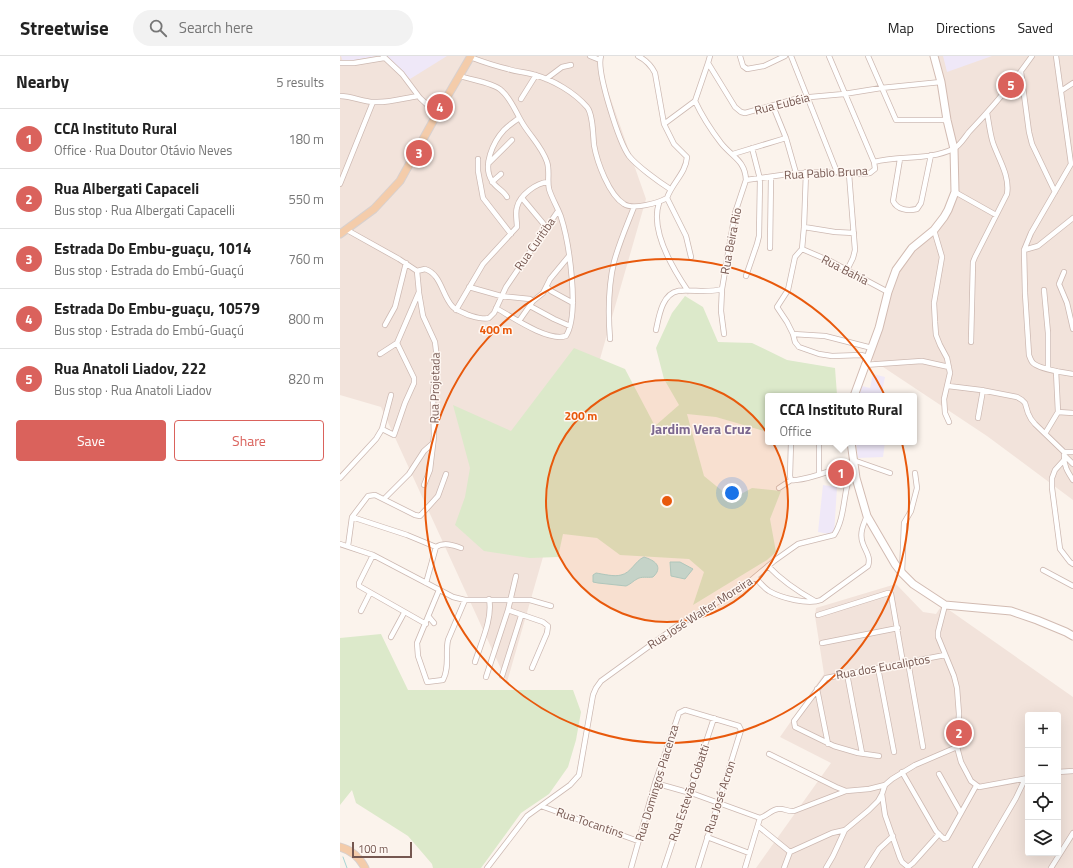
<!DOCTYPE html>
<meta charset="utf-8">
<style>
body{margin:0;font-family:"Titillium Web",sans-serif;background:#f2f2f2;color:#222}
.controls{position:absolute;right:12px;bottom:12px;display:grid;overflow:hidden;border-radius:4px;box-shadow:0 4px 16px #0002}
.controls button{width:36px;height:36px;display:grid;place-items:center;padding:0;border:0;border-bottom:1px solid #e0e0e0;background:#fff;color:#222;font:20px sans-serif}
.scale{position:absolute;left:12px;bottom:10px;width:60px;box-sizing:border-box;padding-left:4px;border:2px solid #755750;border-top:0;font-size:11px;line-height:14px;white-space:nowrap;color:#755750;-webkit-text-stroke:3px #fef7f2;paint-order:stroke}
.you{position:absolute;left:392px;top:437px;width:14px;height:14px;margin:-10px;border:3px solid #fff;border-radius:50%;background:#1a73e8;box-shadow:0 0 0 6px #1a73e833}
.badge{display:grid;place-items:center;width:26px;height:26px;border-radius:50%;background:#da625c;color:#fff;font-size:13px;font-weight:700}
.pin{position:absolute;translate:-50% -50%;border:2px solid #fff;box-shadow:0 1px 4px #0006}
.popup{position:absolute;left:425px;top:337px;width:152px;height:52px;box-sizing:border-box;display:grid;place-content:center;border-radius:4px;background:#fff;filter:drop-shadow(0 1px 3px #0005);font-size:13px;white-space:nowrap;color:#767676}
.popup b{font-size:15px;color:#222}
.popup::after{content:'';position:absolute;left:50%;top:100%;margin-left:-8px;border:8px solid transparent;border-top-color:#fff}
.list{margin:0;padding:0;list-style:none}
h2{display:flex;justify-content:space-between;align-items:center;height:52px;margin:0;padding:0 16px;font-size:17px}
h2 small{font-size:13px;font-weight:400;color:#767676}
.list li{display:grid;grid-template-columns:26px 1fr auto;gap:12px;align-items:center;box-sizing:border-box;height:60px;padding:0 16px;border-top:1px solid #e0e0e0}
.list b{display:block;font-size:15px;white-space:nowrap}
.list p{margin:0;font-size:13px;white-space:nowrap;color:#767676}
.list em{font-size:13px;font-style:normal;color:#767676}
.actions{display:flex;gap:8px;padding:12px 16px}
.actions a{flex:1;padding:9px 0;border:1px solid #da625c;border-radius:4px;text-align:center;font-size:14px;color:#da625c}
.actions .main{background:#da625c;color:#fff}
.icon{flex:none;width:22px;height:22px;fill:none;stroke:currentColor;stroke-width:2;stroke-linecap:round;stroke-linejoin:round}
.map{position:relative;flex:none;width:733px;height:812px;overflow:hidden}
header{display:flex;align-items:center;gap:24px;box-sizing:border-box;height:56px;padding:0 20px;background:#fff;border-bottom:1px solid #e0e0e0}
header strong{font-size:19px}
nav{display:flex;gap:22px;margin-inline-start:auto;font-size:14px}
.search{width:280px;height:36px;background:#f2f2f2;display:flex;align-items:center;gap:10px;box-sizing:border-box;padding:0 14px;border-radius:22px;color:#767676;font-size:15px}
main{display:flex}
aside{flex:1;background:#fff}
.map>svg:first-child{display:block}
.residential{fill:#f2e3db;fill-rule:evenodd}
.education{fill:#efe8f8}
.green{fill:#dce9ca}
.water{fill:#c1e4e3;stroke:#a8d5d4}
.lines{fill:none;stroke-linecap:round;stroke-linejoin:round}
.stream{stroke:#a8d5d4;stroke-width:1}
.street-casing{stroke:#cdb9b2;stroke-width:6}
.secondary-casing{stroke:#d2bbb2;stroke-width:9}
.primary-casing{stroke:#d8d0ce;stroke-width:9}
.street{stroke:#fff;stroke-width:4.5}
.secondary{stroke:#fff;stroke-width:7}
.primary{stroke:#f4ccaa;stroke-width:7}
.ring{fill:none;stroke:#e8590c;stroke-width:2}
.labels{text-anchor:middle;stroke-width:3;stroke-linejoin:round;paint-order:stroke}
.street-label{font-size:12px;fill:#755750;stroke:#fef7f2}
.quarter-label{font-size:14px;font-weight:bold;fill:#7c6890;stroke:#fef7f2}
.centre{fill:#e8590c;stroke:#fef7f2;stroke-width:2}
.ring-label{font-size:12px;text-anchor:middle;font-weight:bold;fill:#e8590c;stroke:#fef7f2;stroke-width:3;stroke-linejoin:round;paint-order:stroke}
</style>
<header>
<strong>Streetwise</strong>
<div class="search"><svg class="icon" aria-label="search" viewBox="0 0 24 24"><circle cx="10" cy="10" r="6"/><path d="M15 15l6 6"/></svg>Search here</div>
<nav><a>Map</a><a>Directions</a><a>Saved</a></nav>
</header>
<main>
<aside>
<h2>Nearby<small>5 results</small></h2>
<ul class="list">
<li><span class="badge">1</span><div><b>CCA Instituto Rural</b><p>Office · Rua Doutor Otávio Neves</p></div><em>180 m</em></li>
<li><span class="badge">2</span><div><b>Rua Albergati Capaceli</b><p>Bus stop · Rua Albergati Capacelli</p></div><em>550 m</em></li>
<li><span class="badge">3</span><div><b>Estrada Do Embu-guaçu, 1014</b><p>Bus stop · Estrada do Embú-Guaçú</p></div><em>760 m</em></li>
<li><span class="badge">4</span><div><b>Estrada Do Embu-guaçu, 10579</b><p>Bus stop · Estrada do Embú-Guaçú</p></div><em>800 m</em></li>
<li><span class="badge">5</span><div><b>Rua Anatoli Liadov, 222</b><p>Bus stop · Rua Anatoli Liadov</p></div><em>820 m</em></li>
</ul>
<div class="actions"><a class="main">Save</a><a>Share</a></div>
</aside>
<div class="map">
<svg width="733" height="812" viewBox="0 0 733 812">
<rect width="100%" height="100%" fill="#fbf3ec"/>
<!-- residential -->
<path class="residential" d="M0 0H253L257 4 306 143 167 626 41 351 0 339Z
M595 0H733V444L647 380 528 301 555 217 598 171 615 146 614 93Z
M556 528 583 556 596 558 602 549 733 641V812H416L491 707 440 681 484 618 475 560 476 552ZM688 659H718V797H688Z"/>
<!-- education -->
<path class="education" d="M1 0H37L3 6Z
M46 0H107L70 23Z
M603 0H652L607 16Z
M533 318 545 321 541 340H519L522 330 530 332Z
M516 386H545L543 401 518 402Z
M483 429 497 431 494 479 478 476Z"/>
<!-- green -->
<path class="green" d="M345 240 363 251 378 286 412 287 447 304 495 312 497 339 489 340H428V367L424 375 376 361 347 358 364 420 392 443 412 432 441 435 430 463 436 496 427 504 353 549 364 516 349 503 280 499 257 482 223 478 218 501 190 502 144 495 115 469 125 441 130 412 113 349 171 375 234 292 285 313 315 370 339 349 324 323 316 292 332 257Z
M41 578 68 634H233L241 656 236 684 228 711 209 738 181 757 141 812H93L92 808 68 780 16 747 12 734 0 749V582Z"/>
<!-- water -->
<path class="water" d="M304 501C310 503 321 507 317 516 316 518 314 520 313 521 307 522 302 520 297 523 293 525 291 528 286 530L258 527 253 526V519L256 517C263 518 274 521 281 519 291 517 295 505 304 501Z
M330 506H340L353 513 345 523 331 520Z"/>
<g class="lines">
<!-- stream -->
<path class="stream" d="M3 801 7 812"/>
<defs>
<path id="street" d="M43 0 62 18 80 42 97 58
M250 0 260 4
M261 0C256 15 279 86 289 100 297 110 319 126 330 133
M298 0C306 4 311 9 315 17L324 68 334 88 347 101C346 117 332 127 327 142
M400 0 403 10 407 13 424 10 445 0
M451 0 497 116
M528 0 556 64H607
M716 0 731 108 691 177 684 194 685 237 689 299C690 302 691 305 693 307 701 314 723 316 733 318
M130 1C143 6 155 10 168 13 177 16 186 16 195 19 213 24 234 36 247 51 253 58 253 79 254 89 257 106 269 139 284 148 293 154 318 147 327 142
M0 7H14L44 2
M368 7 395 51 401 56 405 57 459 42 504 38 541 32 601 26
M681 16 689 76 692 88 715 136
M120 20C131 24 155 27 162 35 172 44 176 57 183 68 191 81 202 91 207 106 210 115 207 124 209 133 212 143 218 152 221 161 229 186 240 258 226 280 208 286 172 261 156 252
M206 23 222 11 231 9
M721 35 733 27
M0 40C12 40 23 46 34 46 49 47 64 42 78 40
M181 43 196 19
M355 45C362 60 371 74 381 87 392 101 405 104 406 124L395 157 382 233 381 255 384 278
M433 50 446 82 456 117
M324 68 355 45 368 7 370 0
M393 98 446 82
M138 103V115L143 142 171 178
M560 103 553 145C557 154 568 155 577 153L581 147 591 99
M534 106C559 99 588 105 613 93 619 91 625 81 629 76 652 52 673 27 692 0
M149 107 172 84
M466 116 464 171 462 193 455 201 448 234 437 251 447 266 453 278 455 286 459 291 479 298 492 300 521 299 528 301
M406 124 456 117 497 116 522 118 530 117 535 113 534 106 489 0
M152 126 161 118
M0 128 33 46
M615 136 656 159
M167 141C163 134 156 132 152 125 142 110 153 86 164 74 169 69 174 66 179 62
M182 142 207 172
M327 142 346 180 351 201
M319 147C310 174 333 213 348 235
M464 171 495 176 514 177
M7 174 59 203 77 215 79 236 57 287 74 322V327L65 347 54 379 42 373
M594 174 602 201 594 247 595 266 596 279 600 289 607 302 610 317 604 343 605 357 609 366
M430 192 431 121
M462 193 490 205 548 236
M684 194 698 190 733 162
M507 214 513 202 515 194 509 118
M77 215 85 213C101 218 102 239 112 250 116 255 123 256 128 259 135 261 143 264 149 262L154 257 166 231 218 155
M724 216 719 228 727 247 733 273
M406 220 417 188 419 180 420 123 412 92
M129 231 161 240 190 243 193 245
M207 231 211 235 233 247
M704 234 708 277V313
M79 237 83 260 95 286 97 303 93 337 94 380 90 414 84 429
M190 250 214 263 230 270
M116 254 143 208 177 171C177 165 175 157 177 151 180 139 196 127 208 126
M179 265 193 245 203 237 210 223 229 200
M45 269 55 251 66 207
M316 274C319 260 322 238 338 235 343 234 357 235 363 235 370 235 376 235 382 233
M453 278 485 280 532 292
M270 283C268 257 268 231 274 206 279 187 287 169 294 151
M631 286 633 206 635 201 667 138C670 120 659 104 653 87 650 78 649 67 647 57
M40 298 57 287
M524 309 582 305 609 311
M608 330 641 334 677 341 682 344 685 347 688 357 691 363 695 368 724 396H733
M718 356 733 357
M638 362 643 334
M706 376 718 356 716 315
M479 386V418
M724 399C724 410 727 415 733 424
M724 399 733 408
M513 404 550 417
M724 404 715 414 712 422V432L720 493 730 506 733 508
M0 422 36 383 42 373 51 339
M451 424C464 426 500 411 513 407
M451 424 450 420 451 386
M439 432 451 424
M44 443 69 418 84 395 92 388
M12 461 67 479 96 491C104 486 113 489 121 492
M0 488 33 499 113 541 125 544H190L211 550
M8 490 12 461 28 440 35 439 75 459 80 460 98 440 106 418
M33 499 19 527V530L86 568
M428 510C442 525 457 535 475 545
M703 514 733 530
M562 517 564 467 571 455 577 432 575 417
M415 521C419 526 423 531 429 535 441 542 468 549 481 544L528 510C531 501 526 496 523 488 519 478 523 469 527 460
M86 527 96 491
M99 534 77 587 78 600 87 626 103 624C110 611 105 597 108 584L125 544
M605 549 598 576V581L614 620 617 632 619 658 617 691 621 706 631 725 639 731 688 722
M168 554 203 566 208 570 207 577 192 612
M21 555 30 537
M478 559 548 537 551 538 563 607
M89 561 94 567
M51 581 64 557
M482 587 558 572
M135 606C141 587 153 562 149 543
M568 606 583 691
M538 612 554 696
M507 618 522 697
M162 620 181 560
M146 621 168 554 176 520
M477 633 488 688
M688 682V686
M429 698 496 731 506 735
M539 700 518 697 494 690 455 671 454 665 486 622 605 599
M562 716 596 775 604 783 607 782 611 775 636 730
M718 716 733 715
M599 718 621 757
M315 727 354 738 420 762
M542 738 545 759 560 802 562 806 568 811 573 807 599 778
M201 750 298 785
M420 762C427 760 431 754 438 753 444 752 448 756 454 755L506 735 529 733 545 729
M418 770 450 796 444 812
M367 781 409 797
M450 796 492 777 505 774 529 754 538 745 542 738 545 729 552 723 575 709 617 691
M147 812 187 760 230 729 239 719 253 639 256 632 261 625 337 570 403 531 434 505 458 488 494 479C507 459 502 431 514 410
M291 812 315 727 339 657 345 654 399 670 401 674 358 812
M324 812 374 662
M405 812 420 762
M486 812 493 800 505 774
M527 812 539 793 553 780
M635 812 676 742 685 723
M711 812 733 777"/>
<path id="secondary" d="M514 340 539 272 548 236 556 214 572 192 594 174 604 161 608 154 615 136 614 93 607 64 601 26 594 0
M511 386 516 422 527 460 555 508 562 517 573 528 605 549 671 555 697 564 726 576 733 580"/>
<path id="primary" d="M0 178 34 153 60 125 97 58 131 0
M0 791C11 794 20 802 25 812"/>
</defs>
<!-- street casing -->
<use href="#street" class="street-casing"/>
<!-- secondary casing -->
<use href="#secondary" class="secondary-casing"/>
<!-- primary casing -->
<use href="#primary" class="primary-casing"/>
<!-- street -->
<use href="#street" class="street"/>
<!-- secondary -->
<use href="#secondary" class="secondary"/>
<!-- primary -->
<use href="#primary" class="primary"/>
</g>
<!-- distance rings -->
<circle cx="327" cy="445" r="121" fill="#e8590c" fill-opacity=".12"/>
<g class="ring">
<circle cx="327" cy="445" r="121"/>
<circle cx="327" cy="445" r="242"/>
</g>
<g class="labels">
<!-- street labels -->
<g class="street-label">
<text transform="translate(442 48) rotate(-14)" y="4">Rua Eubéia</text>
<text transform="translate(486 117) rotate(-3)" y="4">Rua Pablo Bruna</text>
<text transform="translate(391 185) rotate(-79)" y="4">Rua Beira Rio</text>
<text transform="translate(195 188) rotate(-55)" y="4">Rua Curitiba</text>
<text transform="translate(505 214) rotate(27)" y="4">Rua Bahía</text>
<text transform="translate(95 332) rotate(-89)" y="4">Rua Projetada</text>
<text transform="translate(360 557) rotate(-33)" y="4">Rua José Walter Moreira</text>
<text transform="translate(543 611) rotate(-10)" y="4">Rua dos Eucaliptos</text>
<text transform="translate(317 727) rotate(-73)" y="4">Rua Domingos Piacenza</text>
<text transform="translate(349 737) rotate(-71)" y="4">Rua Estevão Cobatti</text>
<text transform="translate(380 741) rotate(-72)" y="4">Rua José Acron</text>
<text transform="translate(250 767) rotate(19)" y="4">Rua Tocantins</text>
</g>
<!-- quarter labels -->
<g class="quarter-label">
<text x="361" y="378">Jardim Vera Cruz</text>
</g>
</g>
<circle cx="327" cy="445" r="6" class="centre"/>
<g class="ring-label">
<text x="156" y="278">400 m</text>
<text x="241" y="364">200 m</text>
</g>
</svg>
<div class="controls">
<button>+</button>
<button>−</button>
<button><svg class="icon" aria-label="locate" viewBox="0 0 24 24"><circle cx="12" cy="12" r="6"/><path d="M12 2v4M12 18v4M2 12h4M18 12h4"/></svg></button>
<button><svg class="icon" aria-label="layers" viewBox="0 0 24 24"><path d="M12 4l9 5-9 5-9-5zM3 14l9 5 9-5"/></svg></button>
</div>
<div class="scale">100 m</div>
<div class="you"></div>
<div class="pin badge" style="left:501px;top:417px">1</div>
<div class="popup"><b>CCA Instituto Rural</b>Office</div>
<div class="pin badge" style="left:619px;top:677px">2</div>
<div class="pin badge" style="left:79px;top:97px">3</div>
<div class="pin badge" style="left:100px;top:51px">4</div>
<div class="pin badge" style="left:671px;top:29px">5</div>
</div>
</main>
